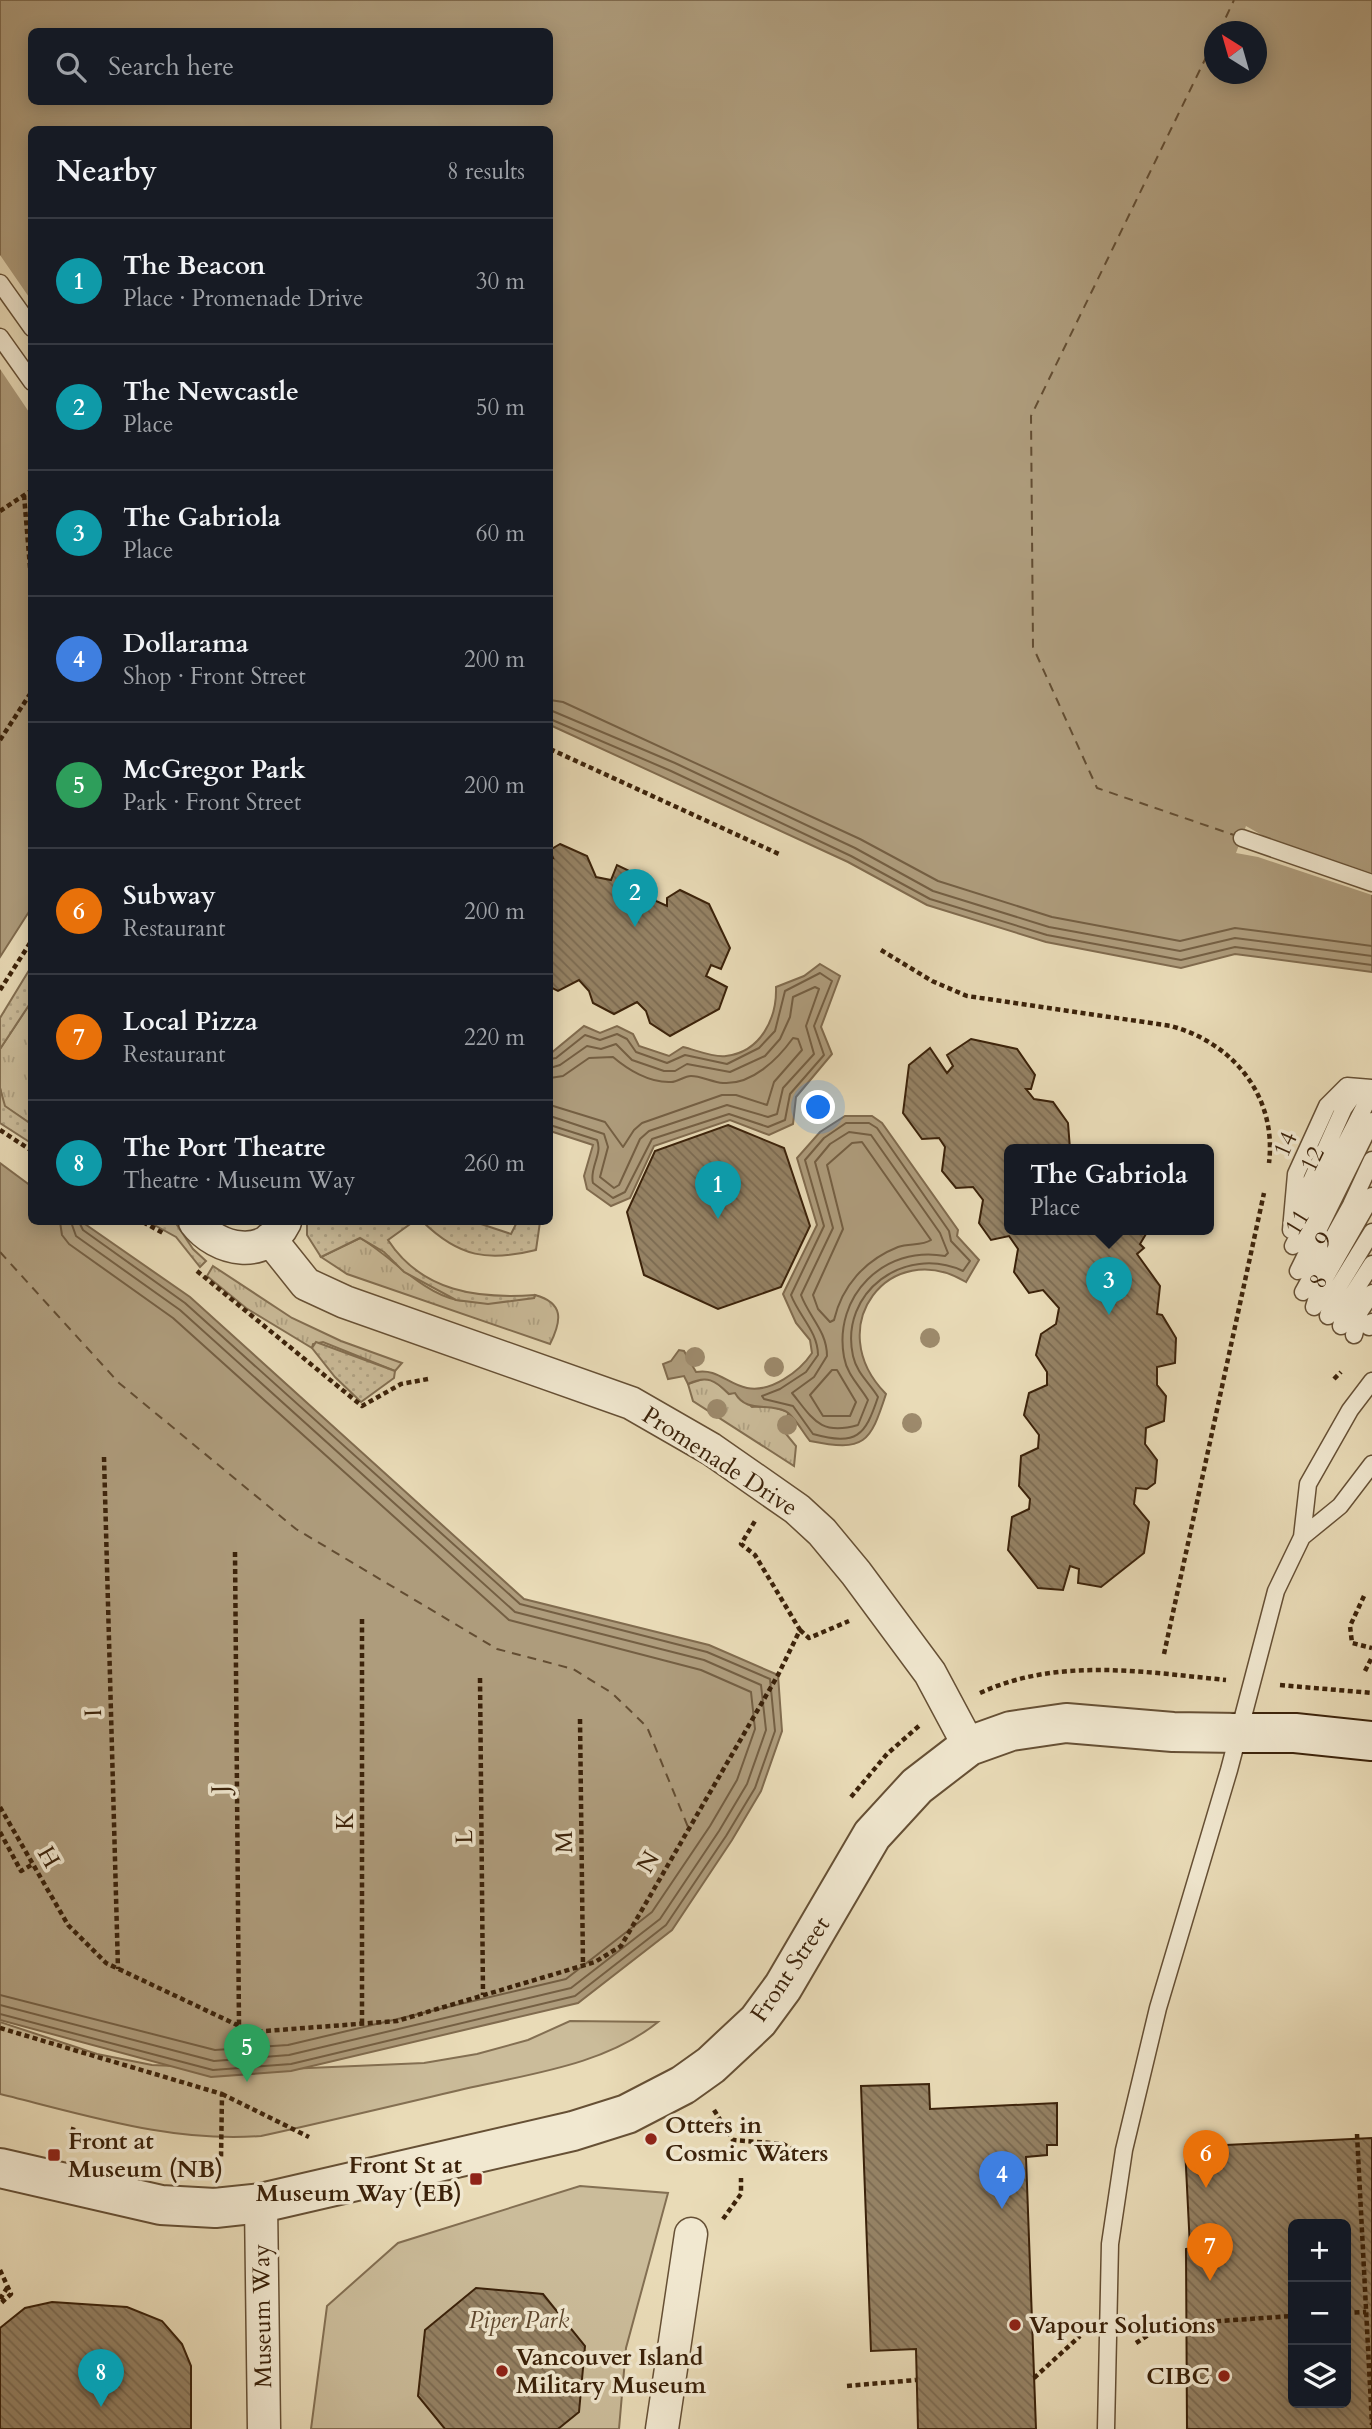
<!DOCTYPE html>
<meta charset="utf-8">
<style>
body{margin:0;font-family:Cardo,serif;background:#242831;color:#f1f3f6}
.controls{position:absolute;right:21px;bottom:21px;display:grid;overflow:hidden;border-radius:10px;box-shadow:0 4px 18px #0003}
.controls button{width:63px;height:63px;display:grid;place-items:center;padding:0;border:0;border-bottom:2px solid #363941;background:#171b24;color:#f1f3f6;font:35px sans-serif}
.compass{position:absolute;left:1204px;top:21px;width:63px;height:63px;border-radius:50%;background:#171b24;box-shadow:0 4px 18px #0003;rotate:323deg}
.you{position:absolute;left:819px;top:1108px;width:24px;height:24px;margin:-18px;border:5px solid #fff;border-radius:50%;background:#1a73e8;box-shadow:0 0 0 10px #1a73e833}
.badge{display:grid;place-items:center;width:46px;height:46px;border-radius:50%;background:#c59692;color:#fff;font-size:23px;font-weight:700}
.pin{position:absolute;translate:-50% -58px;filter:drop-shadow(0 2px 4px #0008)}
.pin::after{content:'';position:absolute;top:37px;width:24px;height:21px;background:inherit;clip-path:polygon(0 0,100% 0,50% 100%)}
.popup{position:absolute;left:1004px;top:1144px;width:210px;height:91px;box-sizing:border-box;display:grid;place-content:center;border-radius:10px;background:#171b24;filter:drop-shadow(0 2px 5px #0005);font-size:23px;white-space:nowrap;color:#9ea1a6}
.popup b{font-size:26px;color:#f1f3f6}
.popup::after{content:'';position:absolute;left:50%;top:100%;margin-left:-14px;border:14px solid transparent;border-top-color:#171b24}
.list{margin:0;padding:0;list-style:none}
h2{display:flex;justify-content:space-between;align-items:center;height:91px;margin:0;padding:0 28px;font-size:30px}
h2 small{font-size:23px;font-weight:400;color:#9ea1a6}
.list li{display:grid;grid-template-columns:46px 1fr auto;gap:21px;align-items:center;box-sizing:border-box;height:126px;padding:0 28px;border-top:2px solid #363941}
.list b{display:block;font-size:26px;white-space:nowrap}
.list p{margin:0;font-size:23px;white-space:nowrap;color:#9ea1a6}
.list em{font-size:23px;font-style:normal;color:#9ea1a6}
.icon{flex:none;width:38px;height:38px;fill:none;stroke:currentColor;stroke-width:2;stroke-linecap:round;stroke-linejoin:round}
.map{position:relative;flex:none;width:1372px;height:2429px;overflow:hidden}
.search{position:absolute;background:#171b24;box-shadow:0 4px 18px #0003;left:28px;top:28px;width:525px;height:77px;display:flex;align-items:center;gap:18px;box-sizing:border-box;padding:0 24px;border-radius:10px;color:#9ea1a6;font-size:26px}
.panel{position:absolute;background:#171b24;box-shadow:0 4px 18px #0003;left:28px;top:126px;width:525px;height:1099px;border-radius:10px}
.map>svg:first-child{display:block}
.grass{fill:url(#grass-tufts);stroke:#836f52;stroke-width:2}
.park{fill:#cbbc9a;stroke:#836f52;stroke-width:2}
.garden{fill:url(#garden-dots);stroke:#836f52;stroke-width:2}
.water{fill:#ae9c7c;stroke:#806b4e;stroke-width:2;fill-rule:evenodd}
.pier{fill:#e9dbb7}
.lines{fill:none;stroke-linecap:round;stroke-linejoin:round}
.shore{stroke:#745f43;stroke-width:2}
.ferry{stroke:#634d32;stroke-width:2;stroke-dasharray:9 7;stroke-linecap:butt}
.building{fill:url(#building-back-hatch);stroke:#3b220a;stroke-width:2;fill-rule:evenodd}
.service-casing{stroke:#665035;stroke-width:19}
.minor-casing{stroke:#665035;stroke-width:35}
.tertiary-casing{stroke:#665035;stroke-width:42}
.secondary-casing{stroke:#3b220a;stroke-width:42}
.path{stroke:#3b220a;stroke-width:4.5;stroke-dasharray:5 3.5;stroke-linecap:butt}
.service{stroke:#f1e8d0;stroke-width:16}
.minor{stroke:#f1e8d0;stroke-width:32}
.tertiary{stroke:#f1e8d0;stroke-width:38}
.secondary{stroke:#f1e8d0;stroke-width:38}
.tree{fill:#9d8a6c}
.poi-dot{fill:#8f2418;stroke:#f1e8d0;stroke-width:2.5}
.labels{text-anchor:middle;stroke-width:7;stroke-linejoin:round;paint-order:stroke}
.street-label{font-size:24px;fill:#3b220a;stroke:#f1e8d0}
.poi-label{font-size:24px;font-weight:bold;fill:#3b220a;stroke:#f1e8d0;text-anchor:start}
.park-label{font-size:24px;font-style:italic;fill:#5f482e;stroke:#f1e8d0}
</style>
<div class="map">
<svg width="1372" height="2429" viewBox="0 0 1372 2429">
<defs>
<pattern id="grass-tufts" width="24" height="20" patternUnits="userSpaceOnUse" patternTransform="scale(1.75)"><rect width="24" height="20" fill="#cbbc9a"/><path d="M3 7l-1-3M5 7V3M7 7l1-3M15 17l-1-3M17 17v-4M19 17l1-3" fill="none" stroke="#afa183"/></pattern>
<pattern id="garden-dots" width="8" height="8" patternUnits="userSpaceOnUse" patternTransform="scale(1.75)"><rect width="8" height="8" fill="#cbbc9a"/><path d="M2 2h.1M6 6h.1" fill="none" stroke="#afa183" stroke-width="1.8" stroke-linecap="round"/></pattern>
<pattern id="building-back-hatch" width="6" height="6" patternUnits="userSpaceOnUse" patternTransform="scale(1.75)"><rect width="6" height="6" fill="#958264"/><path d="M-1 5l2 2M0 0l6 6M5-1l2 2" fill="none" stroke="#7b6a51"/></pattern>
</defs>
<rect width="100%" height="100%" fill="#e9dbb7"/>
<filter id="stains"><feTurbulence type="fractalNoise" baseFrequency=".00286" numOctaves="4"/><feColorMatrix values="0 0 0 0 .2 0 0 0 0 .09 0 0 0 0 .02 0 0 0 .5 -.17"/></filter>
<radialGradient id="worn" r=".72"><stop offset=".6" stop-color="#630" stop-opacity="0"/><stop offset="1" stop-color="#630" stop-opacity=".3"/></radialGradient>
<!-- grass -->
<path class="grass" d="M31 1002V1124L4 1106 0 1088V1049Z
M360 1238C390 1255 422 1293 457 1300 480 1304 510 1298 534 1298L535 1295C564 1303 562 1320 550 1344L347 1274 321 1257Z
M213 1266 292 1318 341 1341 402 1363 395 1371 323 1342 313 1344 312 1348 246 1308 207 1276Z
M706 1378 714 1380 729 1394 735 1392 752 1407 770 1406 789 1412 782 1429 796 1446 794 1466 693 1401 688 1384Z"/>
<!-- park -->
<path class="park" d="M570 2021 658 2022C605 2065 529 2074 464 2089 396 2105 329 2121 261 2136 172 2143 86 2115 0 2094V2022L97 2054 152 2065 263 2070 424 2063 477 2054 528 2040Z
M580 2186 668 2193 626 2348 619 2429H311L327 2306 398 2243Z"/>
<!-- garden -->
<path class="garden" d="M31 967V1002L0 1049V1018Z
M0 1088 5 1106 31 1124V1143L0 1123Z
M149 1222H175L193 1249 206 1261 200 1267 176 1237Z
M307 1222H413L388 1240C422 1292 478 1299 535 1295L534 1298 488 1304 456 1300 404 1272 384 1252 360 1238 321 1257 307 1235Z
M423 1222H475L511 1234 517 1222H540L536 1250C488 1262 459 1257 423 1222Z
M316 1342 395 1371 394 1378 361 1402 335 1377 312 1348Z"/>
<!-- water -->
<path class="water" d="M0 0H1372V972L1235 954 1181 968 1046 942 927 905 848 862 550 725V130H32V907L0 957ZM32 32H550V102H32ZM1214 32H1256V74H1214Z
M820 964 840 976 821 1027 832 1054 796 1097 793 1124 769 1135 730 1120 654 1146 630 1198 611 1206 587 1189 584 1176 593 1145 550 1131V1054L584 1026 600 1033 617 1026 633 1034 639 1046 669 1056 683 1047C696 1050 714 1058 726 1056 761 1052 777 1018 776 987L804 976Z
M845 1116H872L882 1123 958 1230 957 1236 979 1260 966 1282C890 1236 820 1327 886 1394 870 1443 865 1452 810 1441 803 1433 794 1415 785 1411 767 1403 746 1413 735 1393L729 1394C715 1380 707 1375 688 1384L684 1376 668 1379 663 1364 671 1361 679 1350 684 1351 696 1372C717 1368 727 1384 747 1388 771 1393 800 1371 812 1353L810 1340 796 1323 783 1294 817 1225 797 1158 820 1132Z
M0 1163 31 1186 32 1222H82L190 1297 524 1599 709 1645 778 1675 782 1731 761 1791 732 1840 672 1930 578 2003 291 2071 211 2077 0 2020Z"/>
<!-- pier -->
<path class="pier" d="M0 255 31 300V415L0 369Z
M1246 826 1267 838 1372 873V895L1258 857 1236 853Z"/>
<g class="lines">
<!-- shore -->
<path class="shore" d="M550 700 563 702 860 839 938 881 1052 917 1180 941 1235 928 1372 946
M550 710 675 763 855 848 933 891 1049 927 1180 951 1235 938 1372 956
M550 719 671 771 851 856 930 899 1047 935 1181 960 1235 947 1372 965
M550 1059 556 1058 585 1035 600 1040 617 1034 627 1039 636 1052 667 1063 685 1055 727 1064 759 1048 775 1031 785 991 820 973 832 981 814 1026 824 1055 790 1094 785 1120 768 1127 729 1114 652 1139 625 1192 613 1198 593 1183C589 1168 603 1154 597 1140L550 1125
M550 1068 560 1065 587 1046 601 1049 616 1044 632 1060 664 1071H675L687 1064 730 1072 765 1056 780 1039 790 1017 793 997 815 987 819 989 806 1026 814 1054 783 1088 777 1114 768 1117 727 1105 649 1131 640 1139 619 1185 614 1188 600 1177 608 1147 604 1134 550 1116
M550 1078 563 1076 589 1058 613 1057C627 1069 649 1083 671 1082 678 1082 684 1076 691 1076 701 1076 712 1082 723 1083 752 1085 778 1059 793 1038L798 1039 802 1050 774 1082 767 1105 736 1095H722L642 1123 634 1130 623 1147 605 1122 550 1105
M846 1123H869L877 1128 949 1231 951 1241 970 1261 963 1271C905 1244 839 1292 853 1356 857 1374 870 1383 878 1397 865 1436 857 1446 813 1434L793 1406 764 1399 762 1396 780 1389 806 1372 818 1355C818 1332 799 1316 791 1295L824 1226 805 1160 824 1138Z
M849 1132 871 1135 940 1233 948 1253 945 1256C884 1245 833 1296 844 1357 847 1375 860 1386 868 1400L858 1425C820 1436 813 1419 792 1393L814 1377 827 1356C827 1331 809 1317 801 1295L833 1228 815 1162 830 1144Z
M862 1142 931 1240C922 1246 909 1243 898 1247 865 1260 842 1286 834 1320L830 1322 818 1309 813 1295 843 1229 827 1165 852 1143Z
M837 1370 856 1402 850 1416H823L810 1395 832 1370Z
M0 1995 215 2050 288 2045 566 1979 652 1912 710 1826 737 1780 755 1729 751 1692 701 1670 509 1620 173 1318 69 1244 62 1235 60 1222
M0 2005 214 2061 289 2055 571 1988 660 1919 719 1831 747 1784 766 1730 761 1685 704 1660 515 1612 180 1310 76 1236 71 1222
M0 2014 213 2070 291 2064 575 1996 666 1925 726 1836 755 1788 775 1731 770 1679 707 1652 520 1604 185 1303 83 1230 79 1222"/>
<!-- ferry -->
<path class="ferry" d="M1219 32 1234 0
M1214 41 1031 416 1033 647 1097 788 1234 835
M0 1252 119 1383 296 1529 497 1649 573 1669 612 1693 647 1727 688 1827"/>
</g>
<!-- building -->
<path class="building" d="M560 844 587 856 596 877 611 880 617 865 642 877 656 901 667 906V898L680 890 709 904 730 948 721 969 711 965 706 976 727 987 719 1009 670 1036 650 1023 646 1011 637 1002 614 1014 593 1003 589 991 579 980 558 991 550 987V857L553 858 550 850Z
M971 1039 1017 1049 1035 1075 1031 1089H1026L1034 1099 1053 1102 1068 1123 1070 1149H1009V1229H1149L1140 1244 1144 1248 1137 1254 1160 1286 1157 1314 1162 1315 1176 1338 1175 1363 1157 1367V1385L1166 1396 1164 1421 1146 1428 1145 1444 1157 1460 1155 1483 1147 1489 1136 1488 1134 1504 1149 1522 1144 1553 1101 1587 1078 1583 1079 1569 1070 1566 1063 1590 1038 1588 1008 1550 1012 1517 1029 1509 1030 1499 1019 1486 1021 1456 1038 1448 1039 1435 1024 1415 1029 1393 1047 1385V1372L1036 1355 1041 1334 1056 1324 1059 1308 1043 1290 1029 1293 1014 1272 1018 1249 1009 1236 991 1240 979 1223 983 1200 973 1187 956 1188 942 1171 945 1147 939 1138 922 1139 903 1113 909 1065 930 1048 947 1073 953 1066 947 1055Z
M728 1125 784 1148 810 1226 781 1287 718 1309 644 1275 627 1212 655 1151Z
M929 2084 930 2109 1057 2103V2145H1047V2155L1026 2157 1036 2429H918L916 2349 871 2351 861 2086Z
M1372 2138V2429H1187L1186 2249 1190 2248 1185 2147ZM1293 2224H1346V2403H1293Z
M476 2288 543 2294 585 2346 579 2412 558 2429H445L418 2396 425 2330Z
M52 2302 127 2307 162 2321 182 2344 191 2366V2429H0V2328L25 2308Z"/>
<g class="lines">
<defs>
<path id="service" d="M0 283 32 328
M0 337 32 382
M1242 838 1372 883
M1299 1208 1344 1108 1359 1087
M1291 1230 1296 1174 1327 1106 1347 1086 1372 1088
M1293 1246 1372 1092
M1298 1271 1372 1121
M1303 1292 1351 1205 1372 1160
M1314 1307 1321 1285 1372 1196
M1328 1316 1334 1294 1372 1232
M1341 1326 1347 1303 1372 1264
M1369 1327 1372 1322
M1354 1335 1360 1311 1372 1293
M1302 1537 1308 1484 1350 1410 1372 1381
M1106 2429 1110 2244 1124 2150 1158 2008 1229 1770 1276 1591 1302 1537 1340 1506 1372 1464"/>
<path id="minor" d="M195 1222C217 1251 266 1261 285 1222
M270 1239 306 1284 345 1302 631 1403 711 1449 797 1509 822 1532 856 1573 930 1673 969 1746
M261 2203 264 2429
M662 2429 691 2234"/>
<path id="tertiary" d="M0 2168 161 2205 215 2208 261 2203 573 2131 627 2114 683 2085 711 2065 758 2021 783 1987 872 1835 917 1786 969 1746 1011 1731 1066 1723 1173 1732 1239 1733"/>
<path id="secondary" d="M1239 1733H1295L1372 1741"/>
</defs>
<!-- service casing -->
<use href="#service" class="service-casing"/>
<!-- minor casing -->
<use href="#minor" class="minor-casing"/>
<!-- tertiary casing -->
<use href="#tertiary" class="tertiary-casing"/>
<!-- secondary casing -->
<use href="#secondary" class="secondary-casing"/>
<!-- path -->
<path class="path" d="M24 495 32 591
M0 511 32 490
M0 740 32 691
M550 749 781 855
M881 950 932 981 967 996 1171 1026C1234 1043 1277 1097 1269 1163
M0 990 32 940
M0 1130 32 1151
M143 1222 163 1233
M197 1271 362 1406 401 1384 428 1379
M1334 1379 1341 1372
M104 1457 118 1969
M235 1552 239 2026
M1364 1596 1350 1626 1352 1643 1372 1648
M362 1619V2023
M800 1630 809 1638 849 1621
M1164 1654 1264 1193
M1365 1671 1372 1657
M480 1678 483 1995
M1280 1685 1372 1693
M980 1693C1058 1657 1143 1672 1226 1680
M580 1719 583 1966
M851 1797 887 1754 920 1725
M0 1807 68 1925 106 1963 252 2032 397 2021 595 1962 621 1946 778 1675 800 1630 755 1555 741 1544 755 1521
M0 1832 21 1871 33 1864
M0 2028 222 2094 221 2159
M222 2094 309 2137
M714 2110 733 2140 783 2144 806 2156
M72 2132 74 2126
M1357 2134 1372 2425
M109 2142 110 2135
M723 2219 741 2194V2178
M0 2270 11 2294 0 2304
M0 2299 7 2288
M1346 2313 1366 2312
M1136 2343 1156 2330 1175 2324 1293 2316
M1034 2378 1080 2336
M847 2386 916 2380"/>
<!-- service -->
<use href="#service" class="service"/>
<!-- minor -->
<use href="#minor" class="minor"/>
<!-- tertiary -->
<use href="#tertiary" class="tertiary"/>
<!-- secondary -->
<use href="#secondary" class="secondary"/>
</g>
<!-- trees -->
<g class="tree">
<circle cx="930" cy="1338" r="10"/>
<circle cx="695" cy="1357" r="10"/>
<circle cx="774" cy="1367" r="10"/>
<circle cx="717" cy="1409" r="10"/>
<circle cx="912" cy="1423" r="10"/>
<circle cx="787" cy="1425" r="10"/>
</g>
<!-- markers -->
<g class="poi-dot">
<circle cx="651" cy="2139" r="7"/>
<rect x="47" y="2148" width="14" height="14" rx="3.5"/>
<rect x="469" y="2172" width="14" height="14" rx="3.5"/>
<circle cx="1015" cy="2325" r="7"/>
<circle cx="502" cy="2371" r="7"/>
<circle cx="1224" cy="2376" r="7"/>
</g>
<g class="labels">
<!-- street labels -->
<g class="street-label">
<text transform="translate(1285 1144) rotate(-66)" y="8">14</text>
<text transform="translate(1312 1159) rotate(-64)" y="8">12</text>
<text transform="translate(1297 1222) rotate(-59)" y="8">11</text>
<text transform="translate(1323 1239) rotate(-59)" y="8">9</text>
<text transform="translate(1318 1281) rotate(-64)" y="8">8</text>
<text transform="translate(720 1461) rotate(33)" y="8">Promenade Drive</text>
<text transform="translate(93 1713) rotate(-92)" y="8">I</text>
<text transform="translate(220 1789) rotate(-91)" y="8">J</text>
<text transform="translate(345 1821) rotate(-90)" y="8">K</text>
<text transform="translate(464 1837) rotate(-91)" y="8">L</text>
<text transform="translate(564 1842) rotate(-91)" y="8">M</text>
<text transform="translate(49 1857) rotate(60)" y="8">H</text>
<text transform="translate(648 1862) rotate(-60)" y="8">N</text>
<text transform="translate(790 1969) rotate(-56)" y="8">Front Street</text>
<text transform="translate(262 2316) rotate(-91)" y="8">Museum Way</text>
</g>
<!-- poi labels -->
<g class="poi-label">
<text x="665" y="2133">Otters in<tspan x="665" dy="28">Cosmic Waters</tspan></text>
<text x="68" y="2149">Front at<tspan x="68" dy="28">Museum (NB)</tspan></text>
<text x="462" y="2173" text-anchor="end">Front St at<tspan x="462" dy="28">Museum Way (EB)</tspan></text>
<text x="1029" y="2333">Vapour Solutions</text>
<text x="516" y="2365">Vancouver Island<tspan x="516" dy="28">Military Museum</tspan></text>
<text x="1210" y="2384" text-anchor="end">CIBC</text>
</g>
<!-- park labels -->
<g class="park-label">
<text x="519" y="2328">Piper Park</text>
</g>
</g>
<rect width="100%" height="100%" filter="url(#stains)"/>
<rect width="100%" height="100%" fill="url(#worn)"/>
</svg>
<div class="controls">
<button>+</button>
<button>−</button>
<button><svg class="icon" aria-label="layers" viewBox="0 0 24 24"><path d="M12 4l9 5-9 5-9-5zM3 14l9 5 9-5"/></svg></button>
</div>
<svg class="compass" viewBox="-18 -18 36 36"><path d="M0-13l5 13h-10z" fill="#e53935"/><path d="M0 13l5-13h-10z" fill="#9ea1a6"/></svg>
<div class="you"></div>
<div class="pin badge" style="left:718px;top:1219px;background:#0f9aa8">1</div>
<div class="pin badge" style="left:635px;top:927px;background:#0f9aa8">2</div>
<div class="pin badge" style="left:1109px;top:1315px;background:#0f9aa8">3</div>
<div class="popup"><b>The Gabriola</b>Place</div>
<div class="pin badge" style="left:1002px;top:2209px;background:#3f7fe0">4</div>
<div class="pin badge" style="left:247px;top:2082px;background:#2e9e5b">5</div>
<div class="pin badge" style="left:1206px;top:2188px;background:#e8710a">6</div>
<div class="pin badge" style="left:1210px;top:2281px;background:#e8710a">7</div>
<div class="pin badge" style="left:101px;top:2407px;background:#0f9aa8">8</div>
<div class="search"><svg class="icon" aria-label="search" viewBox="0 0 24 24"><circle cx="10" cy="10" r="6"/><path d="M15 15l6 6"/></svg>Search here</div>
<section class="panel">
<h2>Nearby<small>8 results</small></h2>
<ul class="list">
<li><span class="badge" style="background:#0f9aa8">1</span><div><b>The Beacon</b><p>Place · Promenade Drive</p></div><em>30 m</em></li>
<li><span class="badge" style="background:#0f9aa8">2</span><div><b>The Newcastle</b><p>Place</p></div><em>50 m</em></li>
<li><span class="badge" style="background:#0f9aa8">3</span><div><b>The Gabriola</b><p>Place</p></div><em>60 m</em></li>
<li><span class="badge" style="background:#3f7fe0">4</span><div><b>Dollarama</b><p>Shop · Front Street</p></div><em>200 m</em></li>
<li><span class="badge" style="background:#2e9e5b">5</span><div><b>McGregor Park</b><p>Park · Front Street</p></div><em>200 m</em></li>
<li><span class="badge" style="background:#e8710a">6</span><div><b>Subway</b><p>Restaurant</p></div><em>200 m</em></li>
<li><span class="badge" style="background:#e8710a">7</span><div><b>Local Pizza</b><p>Restaurant</p></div><em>220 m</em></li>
<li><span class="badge" style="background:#0f9aa8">8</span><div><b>The Port Theatre</b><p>Theatre · Museum Way</p></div><em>260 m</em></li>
</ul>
</section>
</div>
